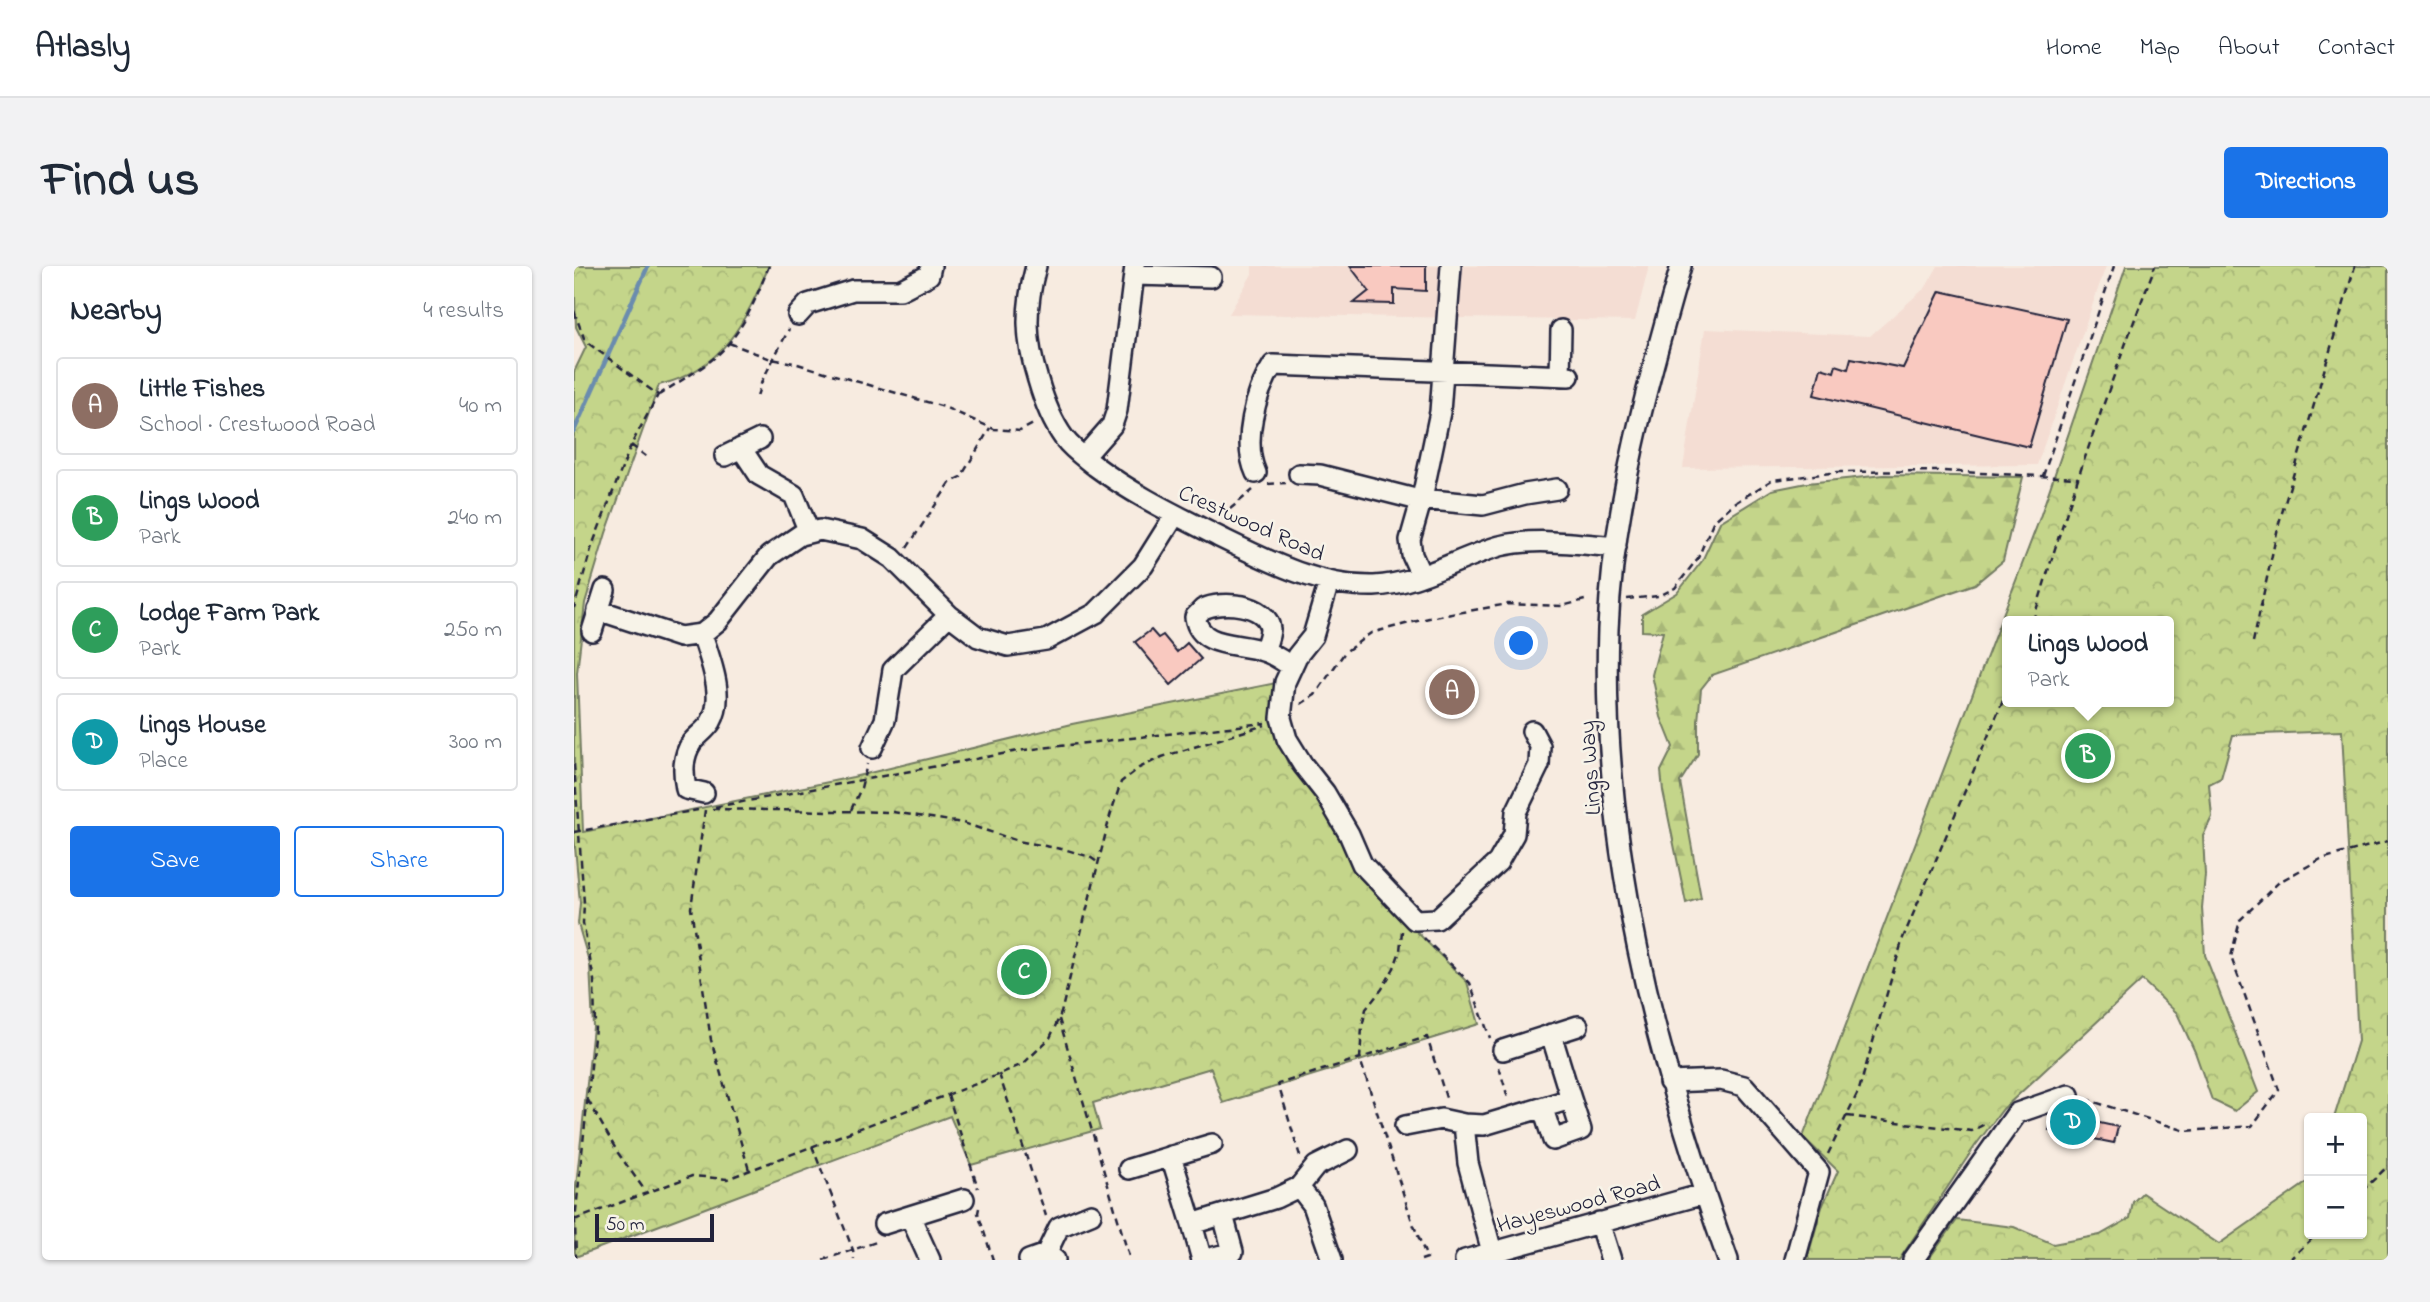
<!DOCTYPE html>
<meta charset="utf-8">
<style>
body{margin:0;font-family:"Indie Flower",sans-serif;background:#f2f2f3;color:#1f2937}
.controls{position:absolute;right:21px;bottom:21px;display:grid;overflow:hidden;border-radius:7px;box-shadow:0 2px 5px #0004}
.controls button{width:63px;height:63px;display:grid;place-items:center;padding:0;border:0;border-bottom:2px solid #e0e1e3;background:#fff;color:#1f2937;font:35px sans-serif}
.scale{position:absolute;left:21px;bottom:18px;width:119px;box-sizing:border-box;padding-left:7px;border:4px solid #22223b;border-top:0;font-size:19px;line-height:24px;white-space:nowrap;color:#22223b;-webkit-text-stroke:5px #f7f3e8;paint-order:stroke}
.you{position:absolute;left:948px;top:378px;width:24px;height:24px;margin:-18px;border:5px solid #fff;border-radius:50%;background:#1a73e8;box-shadow:0 0 0 10px #1a73e833}
.badge{display:grid;place-items:center;width:46px;height:46px;border-radius:50%;background:#1a73e8;color:#fff;font-size:23px;font-weight:700}
.pin{position:absolute;translate:-50% -50%;border:4px solid #fff;box-shadow:0 2px 7px #0006}
.popup{position:absolute;left:1428px;top:350px;width:172px;height:91px;box-sizing:border-box;display:grid;place-content:center;border-radius:7px;background:#fff;filter:drop-shadow(0 2px 5px #0005);font-size:23px;white-space:nowrap;color:#747a83}
.popup b{font-size:26px;color:#1f2937}
.popup::after{content:'';position:absolute;left:50%;top:100%;margin-left:-14px;border:14px solid transparent;border-top-color:#fff}
.list{margin:0;padding:0;list-style:none}
h2{display:flex;justify-content:space-between;align-items:center;height:91px;margin:0;padding:0 28px;font-size:30px}
h2 small{font-size:23px;font-weight:400;color:#747a83}
.list li{display:grid;grid-template-columns:46px 1fr auto;gap:21px;align-items:center;box-sizing:border-box;height:98px;margin:0 14px 14px;padding:0 14px;border:2px solid #e0e1e3;border-radius:7px}
.list b{display:block;font-size:26px;white-space:nowrap}
.list p{margin:0;font-size:23px;white-space:nowrap;color:#747a83}
.list em{font-size:23px;font-style:normal;color:#747a83}
.actions{display:flex;gap:14px;padding:21px 28px}
.actions a{flex:1;padding:16px 0;border:2px solid #1a73e8;border-radius:7px;text-align:center;font-size:24px;color:#1a73e8}
.actions .main{background:#1a73e8;color:#fff}
.map{position:relative;flex:none;width:1814px;height:994px;overflow:hidden;border-radius:7px}
header{display:flex;align-items:center;gap:42px;box-sizing:border-box;height:98px;padding:0 35px;background:#fff;border-bottom:2px solid #e0e1e3}
header strong{font-size:33px}
nav{display:flex;gap:38px;margin-inline-start:auto;font-size:24px}
.intro{display:flex;align-items:center;justify-content:space-between;box-sizing:border-box;height:168px;padding:0 42px}
h1{margin:0;font-size:49px}
.button{padding:18px 32px;border-radius:7px;background:#1a73e8;color:#fff;font-size:24px;font-weight:700}
main{display:flex;gap:42px;padding:0 42px}
aside{flex:1;background:#fff;border-radius:7px;box-shadow:0 2px 5px #0004}
.map>svg:first-child{display:block}
.built{fill:#f4ddd3}
.forest{fill:url(#forest-firs);stroke:#737c62;stroke-width:2}
.park{fill:url(#park-crowns);stroke:#737c62;stroke-width:2;fill-rule:evenodd}
.lines{fill:none;stroke-linecap:round;stroke-linejoin:round}
.stream{stroke:#6b8cae;stroke-width:4.5}
.building{fill:#f9c9c0;stroke:#22223b;stroke-width:2}
.minor-casing{stroke:#22223b;stroke-width:24}
.path{stroke:#22223b;stroke-width:2.5;stroke-dasharray:7 5;stroke-linecap:butt}
.minor{stroke:#f7f3e8;stroke-width:19}
.labels{text-anchor:middle;stroke-width:5;stroke-linejoin:round;paint-order:stroke}
.street-label{font-size:23px;fill:#22223b;stroke:#f7f3e8}
</style>
<header>
<strong>Atlasly</strong>
<nav><a>Home</a><a>Map</a><a>About</a><a>Contact</a></nav>
</header>
<div class="intro"><h1>Find us</h1><a class="button">Directions</a></div>
<main>
<aside>
<h2>Nearby<small>4 results</small></h2>
<ul class="list">
<li><span class="badge" style="background:#8d6e63">A</span><div><b>Little Fishes</b><p>School · Crestwood Road</p></div><em>40 m</em></li>
<li><span class="badge" style="background:#2e9e5b">B</span><div><b>Lings Wood</b><p>Park</p></div><em>240 m</em></li>
<li><span class="badge" style="background:#2e9e5b">C</span><div><b>Lodge Farm Park</b><p>Park</p></div><em>250 m</em></li>
<li><span class="badge" style="background:#0f9aa8">D</span><div><b>Lings House</b><p>Place</p></div><em>300 m</em></li>
</ul>
<div class="actions"><a class="main">Save</a><a>Share</a></div>
</aside>
<div class="map">
<svg width="1814" height="994" viewBox="0 0 1814 994">
<defs>
<pattern id="forest-firs" width="22" height="20" patternUnits="userSpaceOnUse" patternTransform="scale(1.75)"><rect width="22" height="20" fill="#c4d58a"/><path d="M5 1l3.5 6h-7zM16 11l3.5 6h-7z" fill="#a8b778"/></pattern>
<pattern id="park-crowns" width="20" height="18" patternUnits="userSpaceOnUse" patternTransform="scale(1.75)"><rect width="20" height="18" fill="#c4d58a"/><path d="M2 6a3 3 0 1 1 6 0M12 15a3 3 0 1 1 6 0" fill="none" stroke="#a8b778"/></pattern>
</defs>
<rect width="100%" height="100%" fill="#f7ebe0"/>
<filter id="ink" filterUnits="userSpaceOnUse"><feTurbulence type="fractalNoise" baseFrequency=".0143" numOctaves="2"/><feDisplacementMap in="SourceGraphic" scale="14" xChannelSelector="R" yChannelSelector="G"/><feConvolveMatrix kernelMatrix="1 2 1 2 8 2 1 2 1" color-interpolation-filters="sRGB"/></filter>
<g filter="url(#ink)">
<!-- built -->
<path class="built" d="M678 0H1075L1061 55 655 48 678 8Z
M1364 0H1532L1463 199 1109 202 1131 63 1296 70 1352 21Z"/>
<!-- forest -->
<path class="forest" d="M1310 209 1449 211 1429 295 1401 318 1138 409 1127 423 1124 455V488L1106 516 1127 632 1112 637 1089 525 1087 505 1099 481 1087 451 1078 409 1089 366 1068 365V348L1103 327 1128 295 1146 256 1198 224 1233 217Z"/>
<!-- park -->
<path class="park" d="M0 0H195C171 56 149 104 85 119L32 267 11 337 3 407 9 566 279 511 498 458 707 416 698 457 715 500 739 525 768 569 778 601 893 716 905 758 649 837 637 802 519 837 526 863 397 899 376 850 1 991 0 939 19 761 16 699 4 658 6 637 0 569V106L12 81 2 61Z
M1552 0H1814V994H1354L1383 954 1440 961 1479 978 1526 969 1556 952 1559 936 1568 927 1645 978 1735 915V968H1788V852H1760L1784 775 1768 465 1659 469 1647 512 1635 518 1638 551 1629 570 1631 609 1628 642 1631 689 1684 826 1661 845 1638 834 1621 786 1603 747 1568 714 1429 843 1401 880 1325 994H1235L1234 990 1248 941 1264 905 1229 871 1464 257ZM1594 355V436H1434V355Z"/>
<g class="lines">
<!-- stream -->
<path class="stream" d="M0 165 74 0"/>
</g>
<!-- building -->
<path class="building" d="M776 0H852V25L820 23V38L780 37 795 25Z
M1366 25 1493 53 1455 181 1240 129 1247 102 1260 106 1262 99 1274 103 1277 92 1329 102Z
M577 364 584 372 589 369 603 386 613 377 627 393 597 419 561 376Z
M1490 844 1499 846 1498 851 1544 861 1540 877 1475 864 1479 848Z"/>
<g class="lines">
<defs>
<path id="minor" d="M462 0C451 42 451 73 464 114 470 135 477 154 490 172 498 183 511 192 521 200 560 229 602 249 645 271 694 295 744 321 800 320 844 318 884 292 926 280 961 271 1006 278 1042 281
M1107 0C1073 118 1039 240 1034 363 1026 579 1082 793 1154 994
M560 9 637 11
M224 49 234 38 279 24H326L355 9 357 0
M986 110 987 64
M167 182 185 209 220 229 235 266
M151 190 186 173
M510 191 538 159 543 144 561 0
M682 207C668 177 681 126 699 99L995 110
M725 208 746 209 837 232 909 239 951 228 983 223
M847 309 838 289 836 274 848 232 866 146 877 0
M755 316 739 370 723 390 711 416 707 452 713 473 729 499 751 527 775 568 788 598 841 654 863 653 924 596 940 568 942 546 965 499 966 480 958 465
M24 344 106 371 128 368 144 355 195 290 226 269 246 264 288 273 318 292 375 349 404 371 434 380 472 374 522 347 569 300 601 249
M18 365 31 324
M128 368C136 394 152 430 137 456 132 464 124 469 118 476 108 491 109 507 112 523L130 527
M690 385C692 379 696 370 696 363 693 337 647 334 629 343 628 344 621 351 621 351 626 383 665 376 689 385 700 388 709 395 718 401
M298 482 311 454 319 404 375 349
M929 784 1004 760
M1095 816 1147 814 1170 820 1245 906 1221 994
M969 843 979 874 1007 864 997 833
M831 860 867 853 890 858
M597 890 618 958 702 932 725 921 739 939 758 994
M555 903 638 878
M725 921 742 900 774 884
M336 950 356 994
M1025 956 1037 994
M310 958 390 933
M618 958 628 994
M918 986 894 897 890 858 910 859 997 833 977 768
M472 988 485 961 517 948
M455 994 472 988 481 994
M629 994 659 986 649 949
M891 994 1130 928
M1339 994 1443 847 1495 829"/>
</defs>
<!-- minor casing -->
<use href="#minor" class="minor-casing"/>
<!-- path -->
<path class="path" d="M0 45 10 72 14 77 84 129 57 179 18 280 0 342
M155 77 197 93 220 97 370 141 420 163 446 165 461 157
M85 129C109 112 140 98 158 73 175 52 185 24 195 0
M183 130 188 115 215 63
M57 179 73 191
M1469 210 1540 0
M694 218 712 217
M649 253 656 243 679 224
M333 282 376 217 387 211 416 162
M1053 333 1085 330 1101 322 1124 292 1139 256 1159 238 1198 214 1265 206 1369 205 1504 212
M1459 355C1494 235 1536 117 1581 0
M1679 376 1705 257 1781 0
M727 438 741 429 771 386 797 367 855 352 934 338 988 340 1011 334
M0 498 10 637 9 657 20 714 21 762 1 954 2 994
M141 541 450 484 691 457
M138 543 319 546 389 557 444 575 493 584 516 591 523 596
M131 544 117 642 137 774 175 904
M277 544 287 522 293 498
M0 566 124 544
M828 665 826 685 820 702 808 723 792 743 788 761 786 793 838 955 853 992 847 994
M850 672 896 717 916 772
M485 753 556 994
M925 801 934 832
M425 808 472 950
M374 829 404 922
M1511 833 1612 865 1678 860 1705 824 1657 691 1666 654 1705 616 1747 593 1814 575
M14 834 44 887 72 926
M1273 850 1398 865 1414 856
M238 880 279 984 280 994
M1254 888 1285 824 1329 672 1434 423
M726 890 704 818 853 771 873 835
M1788 925 1814 900
M405 942 404 947 419 994
M0 954 118 910 153 913 407 816 449 798 476 772 487 747 536 550 547 516 565 502 588 491 691 459
M249 994 305 975
M1715 994 1743 968"/>
<!-- minor -->
<use href="#minor" class="minor"/>
</g>
</g>
<g class="labels">
<!-- street labels -->
<g class="street-label">
<text transform="translate(678 256) rotate(24)" y="8">Crestwood Road</text>
<text transform="translate(1015 502) rotate(-94)" y="8">Lings Way</text>
<text transform="translate(1004 937) rotate(-15)" y="8">Hayeswood Road</text>
</g>
</g>
</svg>
<div class="controls">
<button>+</button>
<button>−</button>
</div>
<div class="scale">50 m</div>
<div class="you"></div>
<div class="pin badge" style="left:878px;top:426px;background:#8d6e63">A</div>
<div class="pin badge" style="left:1514px;top:490px;background:#2e9e5b">B</div>
<div class="popup"><b>Lings Wood</b>Park</div>
<div class="pin badge" style="left:450px;top:706px;background:#2e9e5b">C</div>
<div class="pin badge" style="left:1499px;top:856px;background:#0f9aa8">D</div>
</div>
</main>
